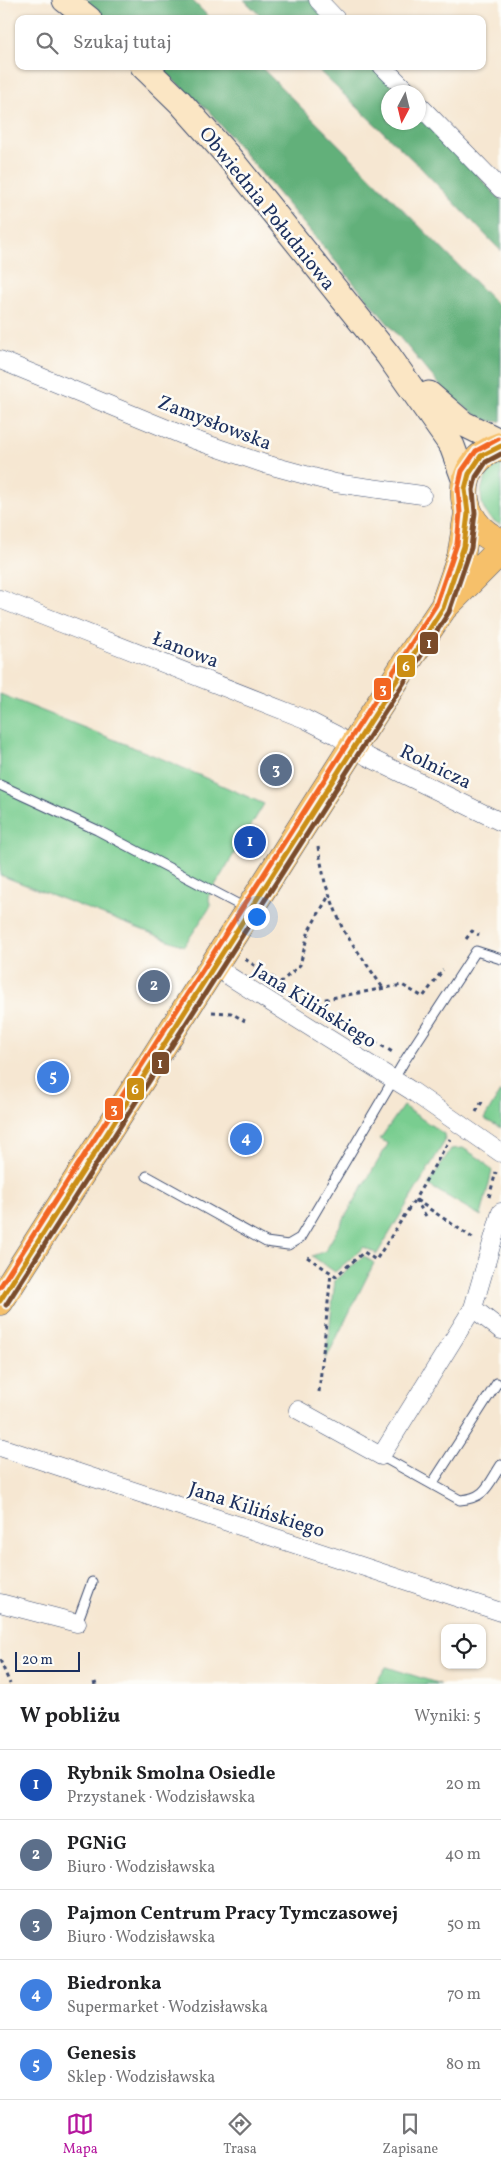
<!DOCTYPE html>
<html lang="pl">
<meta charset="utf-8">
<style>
body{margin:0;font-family:Vollkorn,serif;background:#f6f6f6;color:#202124}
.controls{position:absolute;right:15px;bottom:15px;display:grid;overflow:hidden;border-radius:10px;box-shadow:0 1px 4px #0004}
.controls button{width:45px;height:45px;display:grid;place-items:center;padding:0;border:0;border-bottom:1px solid #e0e0e0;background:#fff;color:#202124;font:25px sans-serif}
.compass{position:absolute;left:381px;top:85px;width:45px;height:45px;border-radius:50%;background:#fff;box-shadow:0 1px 4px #0004;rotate:187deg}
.scale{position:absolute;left:15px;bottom:12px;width:65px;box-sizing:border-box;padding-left:5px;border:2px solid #1b2f5e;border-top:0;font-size:14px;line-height:18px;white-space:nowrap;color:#1b2f5e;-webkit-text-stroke:4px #fdfcf7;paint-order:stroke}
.you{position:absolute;left:256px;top:916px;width:18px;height:18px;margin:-12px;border:4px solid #fff;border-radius:50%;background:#1a73e8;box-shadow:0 0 0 8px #1a73e833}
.badge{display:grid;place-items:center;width:32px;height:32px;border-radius:50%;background:#b5179e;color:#fff;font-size:16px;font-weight:700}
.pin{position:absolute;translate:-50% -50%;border:2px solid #fff;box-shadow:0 1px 5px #0006}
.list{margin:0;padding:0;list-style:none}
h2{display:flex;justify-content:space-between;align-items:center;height:65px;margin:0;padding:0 20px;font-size:21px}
h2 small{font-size:16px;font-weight:400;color:#757577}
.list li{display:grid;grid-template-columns:32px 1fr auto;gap:15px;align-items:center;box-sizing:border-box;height:70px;padding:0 20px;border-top:1px solid #e0e0e0}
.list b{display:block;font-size:19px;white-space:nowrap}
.list p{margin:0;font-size:16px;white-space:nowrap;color:#757577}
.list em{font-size:16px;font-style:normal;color:#757577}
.icon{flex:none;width:28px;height:28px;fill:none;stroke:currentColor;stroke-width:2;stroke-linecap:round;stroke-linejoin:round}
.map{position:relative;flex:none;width:501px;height:1684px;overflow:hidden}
.search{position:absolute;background:#fff;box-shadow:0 1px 4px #0004;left:15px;right:15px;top:15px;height:55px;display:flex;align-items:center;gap:12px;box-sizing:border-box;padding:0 18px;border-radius:10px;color:#757577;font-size:19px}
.sheet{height:415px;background:#fff}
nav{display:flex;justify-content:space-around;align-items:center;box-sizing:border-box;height:70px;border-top:1px solid #e0e0e0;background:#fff;font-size:14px;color:#757577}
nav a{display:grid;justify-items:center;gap:2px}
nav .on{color:#b5179e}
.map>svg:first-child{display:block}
.green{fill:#79cd90;stroke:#4a7e77}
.forest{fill:#62b07a;stroke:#3e706c}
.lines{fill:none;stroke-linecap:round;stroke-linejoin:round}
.service-casing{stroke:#3c4b6f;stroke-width:11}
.minor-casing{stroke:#3c4b6f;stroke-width:19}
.secondary-casing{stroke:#3c4b6f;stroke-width:27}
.primary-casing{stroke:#3c4b6f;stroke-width:29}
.path{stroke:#3c4b6f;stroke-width:3;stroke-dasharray:4 4;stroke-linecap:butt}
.service{stroke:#fff;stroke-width:9}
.minor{stroke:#fff;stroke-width:18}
.secondary{stroke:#fbe6c4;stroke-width:25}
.primary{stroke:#f6c06b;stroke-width:28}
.bus-1-casing{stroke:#fdfcf7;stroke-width:9}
.bus-2-casing{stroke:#fdfcf7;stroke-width:9}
.bus-3-casing{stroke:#fdfcf7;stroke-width:9}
.bus-1{stroke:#cb8e13;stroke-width:5}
.bus-2{stroke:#7a4b2a;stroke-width:5}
.bus-3{stroke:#f26522;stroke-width:5}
.labels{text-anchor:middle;stroke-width:5;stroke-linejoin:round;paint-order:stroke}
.street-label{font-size:20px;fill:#1b2f5e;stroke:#fdfcf7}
.line-badge{stroke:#fdfcf7;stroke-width:2}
.badge-label{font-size:14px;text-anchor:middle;font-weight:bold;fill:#fff}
</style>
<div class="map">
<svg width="501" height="1684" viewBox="0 0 501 1684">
<rect width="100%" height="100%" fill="#fdfcf7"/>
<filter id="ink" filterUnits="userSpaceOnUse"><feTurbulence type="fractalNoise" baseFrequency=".02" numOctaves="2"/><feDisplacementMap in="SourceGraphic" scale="10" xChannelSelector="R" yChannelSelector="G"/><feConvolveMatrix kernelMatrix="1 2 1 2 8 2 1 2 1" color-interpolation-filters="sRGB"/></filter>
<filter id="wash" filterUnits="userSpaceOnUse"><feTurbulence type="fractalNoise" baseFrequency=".0096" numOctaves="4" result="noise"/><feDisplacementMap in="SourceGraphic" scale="20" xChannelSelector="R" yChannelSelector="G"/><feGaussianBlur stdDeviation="1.12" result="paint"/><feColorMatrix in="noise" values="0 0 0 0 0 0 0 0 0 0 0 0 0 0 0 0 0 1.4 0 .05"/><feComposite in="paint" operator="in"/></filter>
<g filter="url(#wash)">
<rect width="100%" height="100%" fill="#f6e7d2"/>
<!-- green -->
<path class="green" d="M501 464V525C474 513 475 477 501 464Z
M0 694 165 760 264 804 208 897 211 906 184 946 0 875Z
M500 1092 501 1093V1128L484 1119Z
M403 1106 444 1134 445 1141 377 1254 364 1247 335 1272 312 1256 325 1251 388 1144 380 1139Z
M463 1148 482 1160 492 1171 481 1216 428 1185 451 1149Z
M364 1256 374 1263 326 1359 335 1280Z
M386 1667H387L440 1684H375Z"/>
<!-- forest -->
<path class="forest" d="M82 0H192L211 19H103Z
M244 0H310L328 19H264Z
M157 66H260L501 308V421C483 426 456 400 443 389L208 110Z
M314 66H373L398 92H388V122H418L419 113 501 200V251L420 167Z"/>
</g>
<g filter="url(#ink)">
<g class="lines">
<defs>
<path id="service" d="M0 785 97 830 247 909
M147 1176 266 1242 288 1245 300 1238 405 1060 476 951 501 959
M381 1456 460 1500C486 1498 488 1485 501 1465
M432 1484 497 1383
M77 1623 92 1582"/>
<path id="minor" d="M318 0 336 19
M382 66 408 92
M418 104 501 189
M0 360 192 439 265 464 335 483 422 495
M0 599 305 719 336 735 368 757 501 822
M213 966 412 1091 501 1153
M473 1308 501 1330
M298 1410 381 1456 473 1308 501 1212
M0 1447 501 1612
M0 1603 77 1623"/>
<path id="secondary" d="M65 0 89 19
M143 66 180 102 228 156 388 355 452 446 466 484
M429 394 464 424 501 442"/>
<path id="primary" d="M501 446C451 461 454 525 501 542
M446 600 461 557 468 513
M0 1301 408 660 443 608 501 550"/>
</defs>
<!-- service casing -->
<use href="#service" class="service-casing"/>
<!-- minor casing -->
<use href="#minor" class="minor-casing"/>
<!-- secondary casing -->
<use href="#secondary" class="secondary-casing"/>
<!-- primary casing -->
<use href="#primary" class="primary-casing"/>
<!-- path -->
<path class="path" d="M318 847 325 883 343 930 383 988
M466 939 472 931 479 935
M245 959 275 979
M280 983 300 965 309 930 330 894
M309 1002 402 985 423 997 443 970
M212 1012 231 1013 245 1021
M354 1029 394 1053
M476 1112 483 1100
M489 1197 496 1172
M426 1216 415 1199 450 1139
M307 1257 336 1276 364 1252 376 1260 415 1199 474 1239
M319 1392 331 1273
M0 1660 10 1684
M93 1684 100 1682"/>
<!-- service -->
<use href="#service" class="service"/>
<!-- minor -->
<use href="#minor" class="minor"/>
<!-- secondary -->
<use href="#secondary" class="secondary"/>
<!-- primary -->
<use href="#primary" class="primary"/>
<defs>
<path id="bus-1" d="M0 1301 443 608 464 546 468 513 465 489 469 474 481 456 501 446"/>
<path id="bus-2" d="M6 1305 449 612 471 548 475 513 473 490 476 477 486 462 501 454"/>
<path id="bus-3" d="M0 1287 436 605 457 544 460 513 458 488 462 471 476 451 498 439"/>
</defs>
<!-- bus-1 casing -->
<use href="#bus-1" class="bus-1-casing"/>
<!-- bus-2 casing -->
<use href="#bus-2" class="bus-2-casing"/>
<!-- bus-3 casing -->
<use href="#bus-3" class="bus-3-casing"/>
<!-- bus-1 -->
<use href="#bus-1" class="bus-1"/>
<!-- bus-2 -->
<use href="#bus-2" class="bus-2"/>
<!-- bus-3 -->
<use href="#bus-3" class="bus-3"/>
</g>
</g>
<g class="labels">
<!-- street labels -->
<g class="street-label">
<text transform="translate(268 208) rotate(51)" y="7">Obwiednia Południowa</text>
<text transform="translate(215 422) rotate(21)" y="7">Zamysłowska</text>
<text transform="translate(186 649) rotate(21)" y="7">Łanowa</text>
<text transform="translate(436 766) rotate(26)" y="7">Rolnicza</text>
<text transform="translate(315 1005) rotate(32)" y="7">Jana Kilińskiego</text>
<text transform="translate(257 1509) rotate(18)" y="7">Jana Kilińskiego</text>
</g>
</g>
<g class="line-badge">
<rect x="419" y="631" width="20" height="24" rx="5" fill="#7a4b2a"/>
<rect x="396" y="654" width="20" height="24" rx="5" fill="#cb8e13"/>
<rect x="373" y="677" width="19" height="24" rx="5" fill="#f26522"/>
<rect x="151" y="1051" width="19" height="24" rx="5" fill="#7a4b2a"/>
<rect x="126" y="1077" width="19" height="24" rx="5" fill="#cb8e13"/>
<rect x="104" y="1097" width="20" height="24" rx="5" fill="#f26522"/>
</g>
<g class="badge-label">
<text x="429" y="648">1</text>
<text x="406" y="671">6</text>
<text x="383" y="693">3</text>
<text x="160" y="1068">1</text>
<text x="135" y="1094">6</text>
<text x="114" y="1113">3</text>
</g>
</svg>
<div class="controls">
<button><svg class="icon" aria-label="locate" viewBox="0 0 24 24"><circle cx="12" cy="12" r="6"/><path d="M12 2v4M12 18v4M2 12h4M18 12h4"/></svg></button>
</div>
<svg class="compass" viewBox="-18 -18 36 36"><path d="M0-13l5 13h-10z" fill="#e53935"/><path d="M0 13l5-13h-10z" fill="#757577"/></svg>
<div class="scale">20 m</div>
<div class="you"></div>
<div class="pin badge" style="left:250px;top:842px;background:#1a4fb4">1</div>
<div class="pin badge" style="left:154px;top:986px;background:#5c6f8a">2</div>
<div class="pin badge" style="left:276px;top:770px;background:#5c6f8a">3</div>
<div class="pin badge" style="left:246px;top:1139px;background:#3f7fe0">4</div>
<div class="pin badge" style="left:53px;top:1077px;background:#3f7fe0">5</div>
<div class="search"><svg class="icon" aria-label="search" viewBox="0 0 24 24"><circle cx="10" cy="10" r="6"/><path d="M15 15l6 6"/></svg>Szukaj tutaj</div>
</div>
<section class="sheet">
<h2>W pobliżu<small>Wyniki: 5</small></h2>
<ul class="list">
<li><span class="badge" style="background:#1a4fb4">1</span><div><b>Rybnik Smolna Osiedle</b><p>Przystanek · Wodzisławska</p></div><em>20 m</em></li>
<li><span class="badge" style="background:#5c6f8a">2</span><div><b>PGNiG</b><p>Biuro · Wodzisławska</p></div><em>40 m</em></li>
<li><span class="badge" style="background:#5c6f8a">3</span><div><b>Pajmon Centrum Pracy Tymczasowej</b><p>Biuro · Wodzisławska</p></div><em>50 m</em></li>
<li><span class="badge" style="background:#3f7fe0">4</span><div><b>Biedronka</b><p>Supermarket · Wodzisławska</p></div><em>70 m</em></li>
<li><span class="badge" style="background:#3f7fe0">5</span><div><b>Genesis</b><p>Sklep · Wodzisławska</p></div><em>80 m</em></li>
</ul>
</section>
<nav>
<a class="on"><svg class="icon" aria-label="map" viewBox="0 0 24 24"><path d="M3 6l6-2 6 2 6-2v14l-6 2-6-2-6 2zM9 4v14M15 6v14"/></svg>Mapa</a>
<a><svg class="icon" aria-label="directions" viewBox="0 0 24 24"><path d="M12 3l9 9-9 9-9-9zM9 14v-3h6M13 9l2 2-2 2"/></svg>Trasa</a>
<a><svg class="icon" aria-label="saved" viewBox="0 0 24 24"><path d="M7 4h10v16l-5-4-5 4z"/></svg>Zapisane</a>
</nav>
